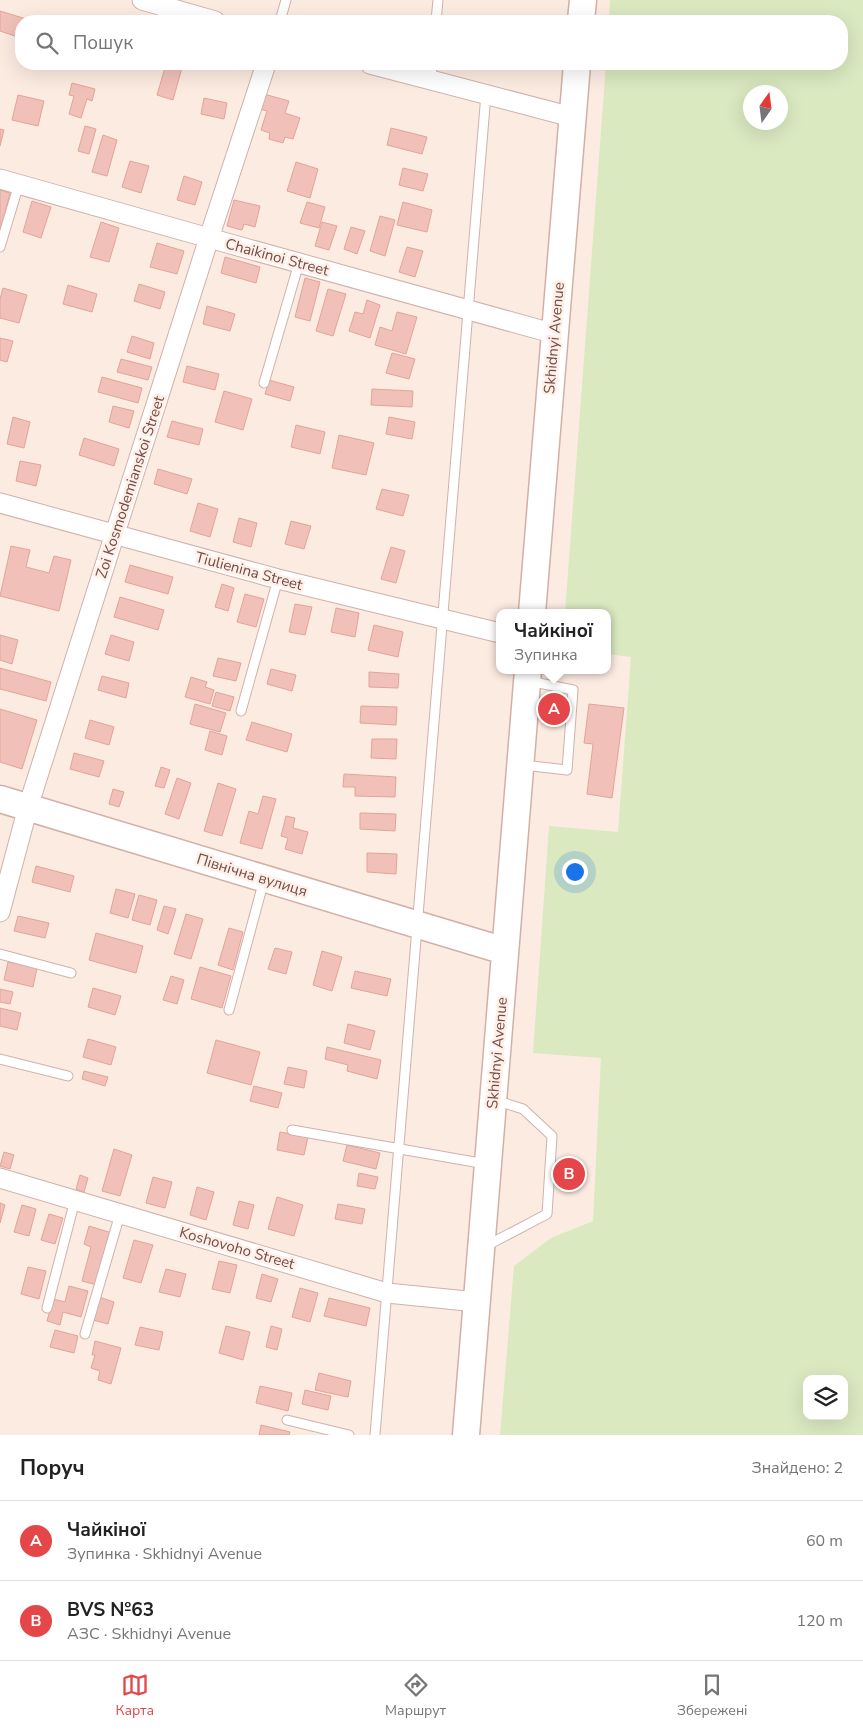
<!DOCTYPE html>
<html lang="uk">
<meta charset="utf-8">
<style>
body{margin:0;font-family:"Nunito Sans",sans-serif;background:#f6f6f6;color:#222}
.controls{position:absolute;right:15px;bottom:15px;display:grid;overflow:hidden;border-radius:10px;box-shadow:0 5px 20px #0002}
.controls button{width:45px;height:45px;display:grid;place-items:center;padding:0;border:0;border-bottom:1px solid #e0e0e0;background:#fff;color:#222;font:25px sans-serif}
.compass{position:absolute;left:743px;top:85px;width:45px;height:45px;border-radius:50%;background:#fff;box-shadow:0 5px 20px #0002;rotate:14deg}
.you{position:absolute;left:574px;top:871px;width:18px;height:18px;margin:-12px;border:4px solid #fff;border-radius:50%;background:#1a73e8;box-shadow:0 0 0 8px #1a73e833}
.badge{display:grid;place-items:center;width:32px;height:32px;border-radius:50%;background:#e5464a;color:#fff;font-size:16px;font-weight:700}
.pin{position:absolute;translate:-50% -50%;border:2px solid #fff;box-shadow:0 1px 5px #0006}
.popup{position:absolute;left:496px;top:609px;width:115px;height:65px;box-sizing:border-box;display:grid;place-content:center;border-radius:10px;background:#fff;filter:drop-shadow(0 1px 4px #0005);font-size:16px;white-space:nowrap;color:#767676}
.popup b{font-size:19px;color:#222}
.popup::after{content:'';position:absolute;left:50%;top:100%;margin-left:-10px;border:10px solid transparent;border-top-color:#fff}
.list{margin:0;padding:0;list-style:none}
h2{display:flex;justify-content:space-between;align-items:center;height:65px;margin:0;padding:0 20px;font-size:21px}
h2 small{font-size:16px;font-weight:400;color:#767676}
.list li{display:grid;grid-template-columns:32px 1fr auto;gap:15px;align-items:center;box-sizing:border-box;height:80px;padding:0 20px;border-top:1px solid #e0e0e0}
.list b{display:block;font-size:19px;white-space:nowrap}
.list p{margin:0;font-size:16px;white-space:nowrap;color:#767676}
.list em{font-size:16px;font-style:normal;color:#767676}
.icon{flex:none;width:28px;height:28px;fill:none;stroke:currentColor;stroke-width:2;stroke-linecap:round;stroke-linejoin:round}
.map{position:relative;flex:none;width:863px;height:1435px;overflow:hidden}
.search{position:absolute;background:#fff;box-shadow:0 5px 20px #0002;left:15px;right:15px;top:15px;height:55px;display:flex;align-items:center;gap:12px;box-sizing:border-box;padding:0 18px;border-radius:20px;color:#767676;font-size:19px}
.sheet{height:225px;background:#fff}
nav{display:flex;justify-content:space-around;align-items:center;box-sizing:border-box;height:70px;border-top:1px solid #e0e0e0;background:#fff;font-size:14px;color:#767676}
nav a{display:grid;justify-items:center;gap:2px}
nav .on{color:#e5464a}
.map>svg:first-child{display:block}
.green{fill:#dae9c0;fill-rule:evenodd}
.building{fill:#f1c1b9;stroke:#e3a399}
.lines{fill:none;stroke-linecap:round;stroke-linejoin:round}
.lane-casing{stroke:#cfb2ab;stroke-width:11}
.street-casing{stroke:#cfb2ab;stroke-width:21}
.secondary-casing{stroke:#d2b0a8;stroke-width:29}
.lane{stroke:#fff;stroke-width:9}
.street{stroke:#fff;stroke-width:19}
.secondary{stroke:#fff;stroke-width:26}
.labels{text-anchor:middle;stroke-width:5;stroke-linejoin:round;paint-order:stroke}
.street-label{font-size:15px;fill:#724d48;stroke:#ffefe7}
</style>
<div class="map">
<svg width="863" height="1435" viewBox="0 0 863 1435">
<rect width="100%" height="100%" fill="#fcebe1"/>
<!-- green -->
<path class="green" d="M610 0H863V1435H500L514 1266 551 1238 593 1221 601 1058 533 1053 549 826 618 832 631 657 608 654V613H565L606 64H842V21H609ZM780 92V122H750V92ZM807 1379H844V1416H807Z"/>
<!-- building -->
<path class="building" d="M0 11 33 21H21V38L0 31Z
M166 64H183L173 100 157 95Z
M72 83 95 89 92 101 87 99 81 118 69 114 74 96 69 95Z
M264 94 289 101 285 113 300 118 293 139 285 137 283 143 269 139 270 133 261 130 267 111 260 109Z
M18 95 44 101 38 126 12 120Z
M204 98 227 103 224 119 201 114Z
M85 126 96 129 89 154 78 151Z
M391 128 427 137 422 154 387 145Z
M0 129 4 130 0 146Z
M103 135 117 140 107 176 92 172Z
M130 161 149 166 141 193 122 187Z
M296 162 318 169 310 198 287 191Z
M403 168 428 174 423 191 399 185Z
M184 176 202 182 195 205 177 200Z
M0 190 10 193 0 231Z
M234 200 260 206 255 227 244 224 242 230 227 226Z
M32 201 51 207 41 238 23 232Z
M307 202 325 207 319 228 300 223Z
M403 202 432 210 427 232 397 225Z
M380 216 395 220 385 256 370 251Z
M101 222 119 228 109 262 90 257Z
M322 222 337 226 329 250 315 246Z
M351 227 365 231 357 254 344 249Z
M157 243 184 251 177 274 150 267Z
M407 247 423 251 415 277 399 272Z
M225 257 260 267 256 283 221 273Z
M305 278 320 282 310 321 295 317Z
M139 284 165 292 160 309 134 301Z
M68 285 97 294 92 312 63 304Z
M3 288 27 295 19 323 0 318V299Z
M328 289 346 294 333 336 316 331Z
M367 300 380 305 370 338 349 331 355 312 363 314Z
M207 306 235 314 230 331 203 324Z
M397 312 417 317 406 354 375 345 380 327 392 331Z
M132 336 154 343 150 359 127 352Z
M0 338 13 341 7 362 0 360Z
M392 353 415 359 409 379 386 373Z
M121 359 152 367 148 380 117 372Z
M187 366 219 374 215 390 183 382Z
M102 377 142 388 138 403 98 392Z
M269 380 294 387 290 401 265 394Z
M372 389 413 391 412 407 371 405Z
M224 391 252 399 243 430 215 422Z
M113 406 134 411 129 428 109 422Z
M13 417 30 422 24 448 7 444Z
M389 417 415 422 412 439 386 434Z
M172 421 203 429 199 445 167 437Z
M296 425 325 432 320 454 291 447Z
M339 435 374 443 366 475 332 468Z
M84 438 119 449 114 466 79 455Z
M20 461 41 465 36 486 16 481Z
M158 469 192 479 187 494 154 484Z
M382 489 409 495 403 516 376 509Z
M198 503 218 509 210 537 190 531Z
M239 518 257 523 251 547 233 542Z
M291 521 311 526 304 549 285 544Z
M11 546 30 550 26 567 49 573 54 556 71 560 59 611 0 596Z
M391 547 405 551 396 583 381 579Z
M130 565 173 577 168 594 125 582Z
M222 584 234 588 228 611 215 607Z
M245 594 264 599 256 627 237 622Z
M120 597 164 610 158 630 114 617Z
M295 604 312 607 305 635 289 632Z
M336 608 359 613 355 637 331 632Z
M374 625 403 632 398 657 368 650Z
M0 635 18 640 12 664 0 660Z
M111 635 134 642 129 661 105 654Z
M218 658 241 663 236 681 213 676Z
M0 668 51 682 46 701 0 689Z
M271 669 296 675 292 691 267 684Z
M369 672 399 674 398 688 369 687Z
M102 676 129 683 126 698 98 690Z
M191 677 207 682 205 687 214 690 210 704 185 697Z
M216 692 234 697 230 711 212 706Z
M195 704 226 713 220 732 190 724Z
M589 704 624 708 612 798 587 794 593 744 584 743Z
M361 706 397 707 396 725 360 723Z
M0 709 37 720 22 769 0 762Z
M90 720 114 727 109 745 85 738Z
M252 722 292 734 287 752 246 740Z
M210 731 227 736 222 755 205 750Z
M372 739H397L396 759 371 758Z
M74 753 104 761 99 777 70 769Z
M161 767 170 770 164 788 155 786Z
M344 774 396 777 395 797 355 796V787H343Z
M177 778 191 783 179 819 165 814Z
M218 783 236 789 222 836 204 831Z
M113 789 124 792 119 807 109 804Z
M263 796 276 799 262 849 240 843 249 811 258 814Z
M360 813 396 814 395 831 360 829Z
M286 816 295 818 293 828 308 832 302 854 285 849 288 838 281 836Z
M367 853 397 854 396 874 367 872Z
M36 866 74 876 70 892 32 882Z
M116 889 135 894 128 918 110 913Z
M139 895 157 900 150 925 132 920Z
M164 906 176 909 168 934 157 930Z
M186 914 203 919 191 959 174 954Z
M18 916 49 923 45 938 14 931Z
M229 928 243 932 233 970 218 965Z
M96 933 143 946 136 973 89 960Z
M275 948 292 952 286 974 268 969Z
M322 951 342 957 332 991 313 985Z
M8 962 37 968 33 987 4 980Z
M200 967 231 976 222 1008 191 999Z
M355 971 391 979 387 996 351 988Z
M171 976 184 980 177 1004 163 1000Z
M93 988 121 996 115 1015 88 1007Z
M0 989 13 992 10 1004 0 1002Z
M0 1008 21 1013 17 1030 0 1026Z
M348 1024 375 1031 370 1050 344 1043Z
M88 1039 116 1047 111 1065 83 1057Z
M216 1040 260 1052 251 1085 207 1073Z
M327 1047 381 1060 377 1079 347 1071 348 1065 325 1059Z
M288 1067 307 1071 304 1088 284 1084Z
M84 1071 108 1077 105 1086 82 1079Z
M254 1086 282 1093 278 1108 250 1101Z
M280 1132 308 1137 304 1155 277 1150Z
M347 1145 380 1153 376 1169 343 1161Z
M114 1149 132 1155 120 1196 102 1191Z
M4 1152 14 1155 10 1169 0 1166Z
M359 1173 378 1177 375 1189 357 1186Z
M80 1175 88 1178 84 1192 76 1189Z
M153 1177 172 1182 165 1208 146 1203Z
M197 1187 214 1192 206 1220 190 1215Z
M277 1197 303 1205 294 1236 268 1229Z
M239 1201 254 1205 248 1229 233 1225Z
M0 1203 5 1205 0 1223Z
M338 1204 365 1209 362 1224 335 1219Z
M22 1205 36 1209 29 1236 14 1232Z
M49 1214 63 1218 55 1244 41 1240Z
M89 1226 112 1233 97 1285 82 1281 91 1247 84 1244Z
M134 1240 153 1245 141 1283 123 1278Z
M219 1261 237 1265 230 1293 212 1289Z
M28 1267 46 1271 39 1299 21 1294Z
M166 1269 186 1274 180 1297 159 1292Z
M262 1274 278 1279 271 1302 256 1298Z
M69 1286 88 1291 81 1317 63 1312 60 1325 47 1321 53 1299 65 1302Z
M300 1288 318 1293 310 1322 292 1317Z
M99 1297 114 1302 108 1324 93 1320Z
M329 1298 370 1308 366 1326 324 1316Z
M226 1326 250 1332 243 1360 219 1353Z
M271 1326 282 1329 277 1350 266 1347Z
M140 1327 163 1332 159 1350 135 1345Z
M55 1330 78 1336 74 1353 50 1347Z
M95 1341 121 1348 111 1384 98 1380 100 1371 91 1368 95 1355H92Z
M319 1373 351 1381 348 1397 315 1390Z
M260 1386 292 1393 288 1411 256 1403Z
M305 1390 331 1396 328 1410 302 1404Z
M261 1425 290 1432 289 1435H259Z"/>
<g class="lines">
<defs>
<path id="lane" d="M280 21 286 0
M436 21 438 0
M431 80 432 64
M0 247 19 184
M264 383 299 263
M241 711 278 579
M523 765 567 770 573 690 529 681
M0 954 71 973
M229 1010 264 880
M0 1059 68 1076
M292 1130 486 1164
M486 1246 547 1214 552 1136 523 1109 495 1100
M47 1308 75 1200
M85 1334 120 1214
M287 1420 349 1435
M375 1435 486 94"/>
<path id="street" d="M142 0 215 21
M370 64 572 117
M0 179 209 238 555 334
M0 503 278 579 500 633
M0 912 28 807 209 238 266 64
M0 1178 387 1293 477 1302"/>
<path id="secondary" d="M581 21 583 0
M532 613 577 64
M0 799 505 951
M466 1435 528 670"/>
</defs>
<!-- lane casing -->
<use href="#lane" class="lane-casing"/>
<!-- street casing -->
<use href="#street" class="street-casing"/>
<!-- secondary casing -->
<use href="#secondary" class="secondary-casing"/>
<!-- lane -->
<use href="#lane" class="lane"/>
<!-- street -->
<use href="#street" class="street"/>
<!-- secondary -->
<use href="#secondary" class="secondary"/>
</g>
<g class="labels">
<!-- street labels -->
<g class="street-label">
<text transform="translate(277 257) rotate(15)" y="5">Chaikinoi Street</text>
<text transform="translate(554 338) rotate(-85)" y="5">Skhidnyi Avenue</text>
<text transform="translate(130 487) rotate(-72)" y="5">Zoi Kosmodemianskoi Street</text>
<text transform="translate(249 571) rotate(15)" y="5">Tiulienina Street</text>
<text transform="translate(252 875) rotate(17)" y="5">Північна вулиця</text>
<text transform="translate(497 1053) rotate(-85)" y="5">Skhidnyi Avenue</text>
<text transform="translate(237 1248) rotate(16)" y="5">Koshovoho Street</text>
</g>
</g>
</svg>
<div class="controls">
<button><svg class="icon" aria-label="layers" viewBox="0 0 24 24"><path d="M12 4l9 5-9 5-9-5zM3 14l9 5 9-5"/></svg></button>
</div>
<svg class="compass" viewBox="-18 -18 36 36"><path d="M0-13l5 13h-10z" fill="#e53935"/><path d="M0 13l5-13h-10z" fill="#767676"/></svg>
<div class="you"></div>
<div class="pin badge" style="left:554px;top:709px">A</div>
<div class="popup"><b>Чайкіної</b>Зупинка</div>
<div class="pin badge" style="left:569px;top:1174px">B</div>
<div class="search"><svg class="icon" aria-label="search" viewBox="0 0 24 24"><circle cx="10" cy="10" r="6"/><path d="M15 15l6 6"/></svg>Пошук</div>
</div>
<section class="sheet">
<h2>Поруч<small>Знайдено: 2</small></h2>
<ul class="list">
<li><span class="badge">A</span><div><b>Чайкіної</b><p>Зупинка · Skhidnyi Avenue</p></div><em>60 m</em></li>
<li><span class="badge">B</span><div><b>BVS №63</b><p>АЗС · Skhidnyi Avenue</p></div><em>120 m</em></li>
</ul>
</section>
<nav>
<a class="on"><svg class="icon" aria-label="map" viewBox="0 0 24 24"><path d="M3 6l6-2 6 2 6-2v14l-6 2-6-2-6 2zM9 4v14M15 6v14"/></svg>Карта</a>
<a><svg class="icon" aria-label="directions" viewBox="0 0 24 24"><path d="M12 3l9 9-9 9-9-9zM9 14v-3h6M13 9l2 2-2 2"/></svg>Маршрут</a>
<a><svg class="icon" aria-label="saved" viewBox="0 0 24 24"><path d="M7 4h10v16l-5-4-5 4z"/></svg>Збережені</a>
</nav>
